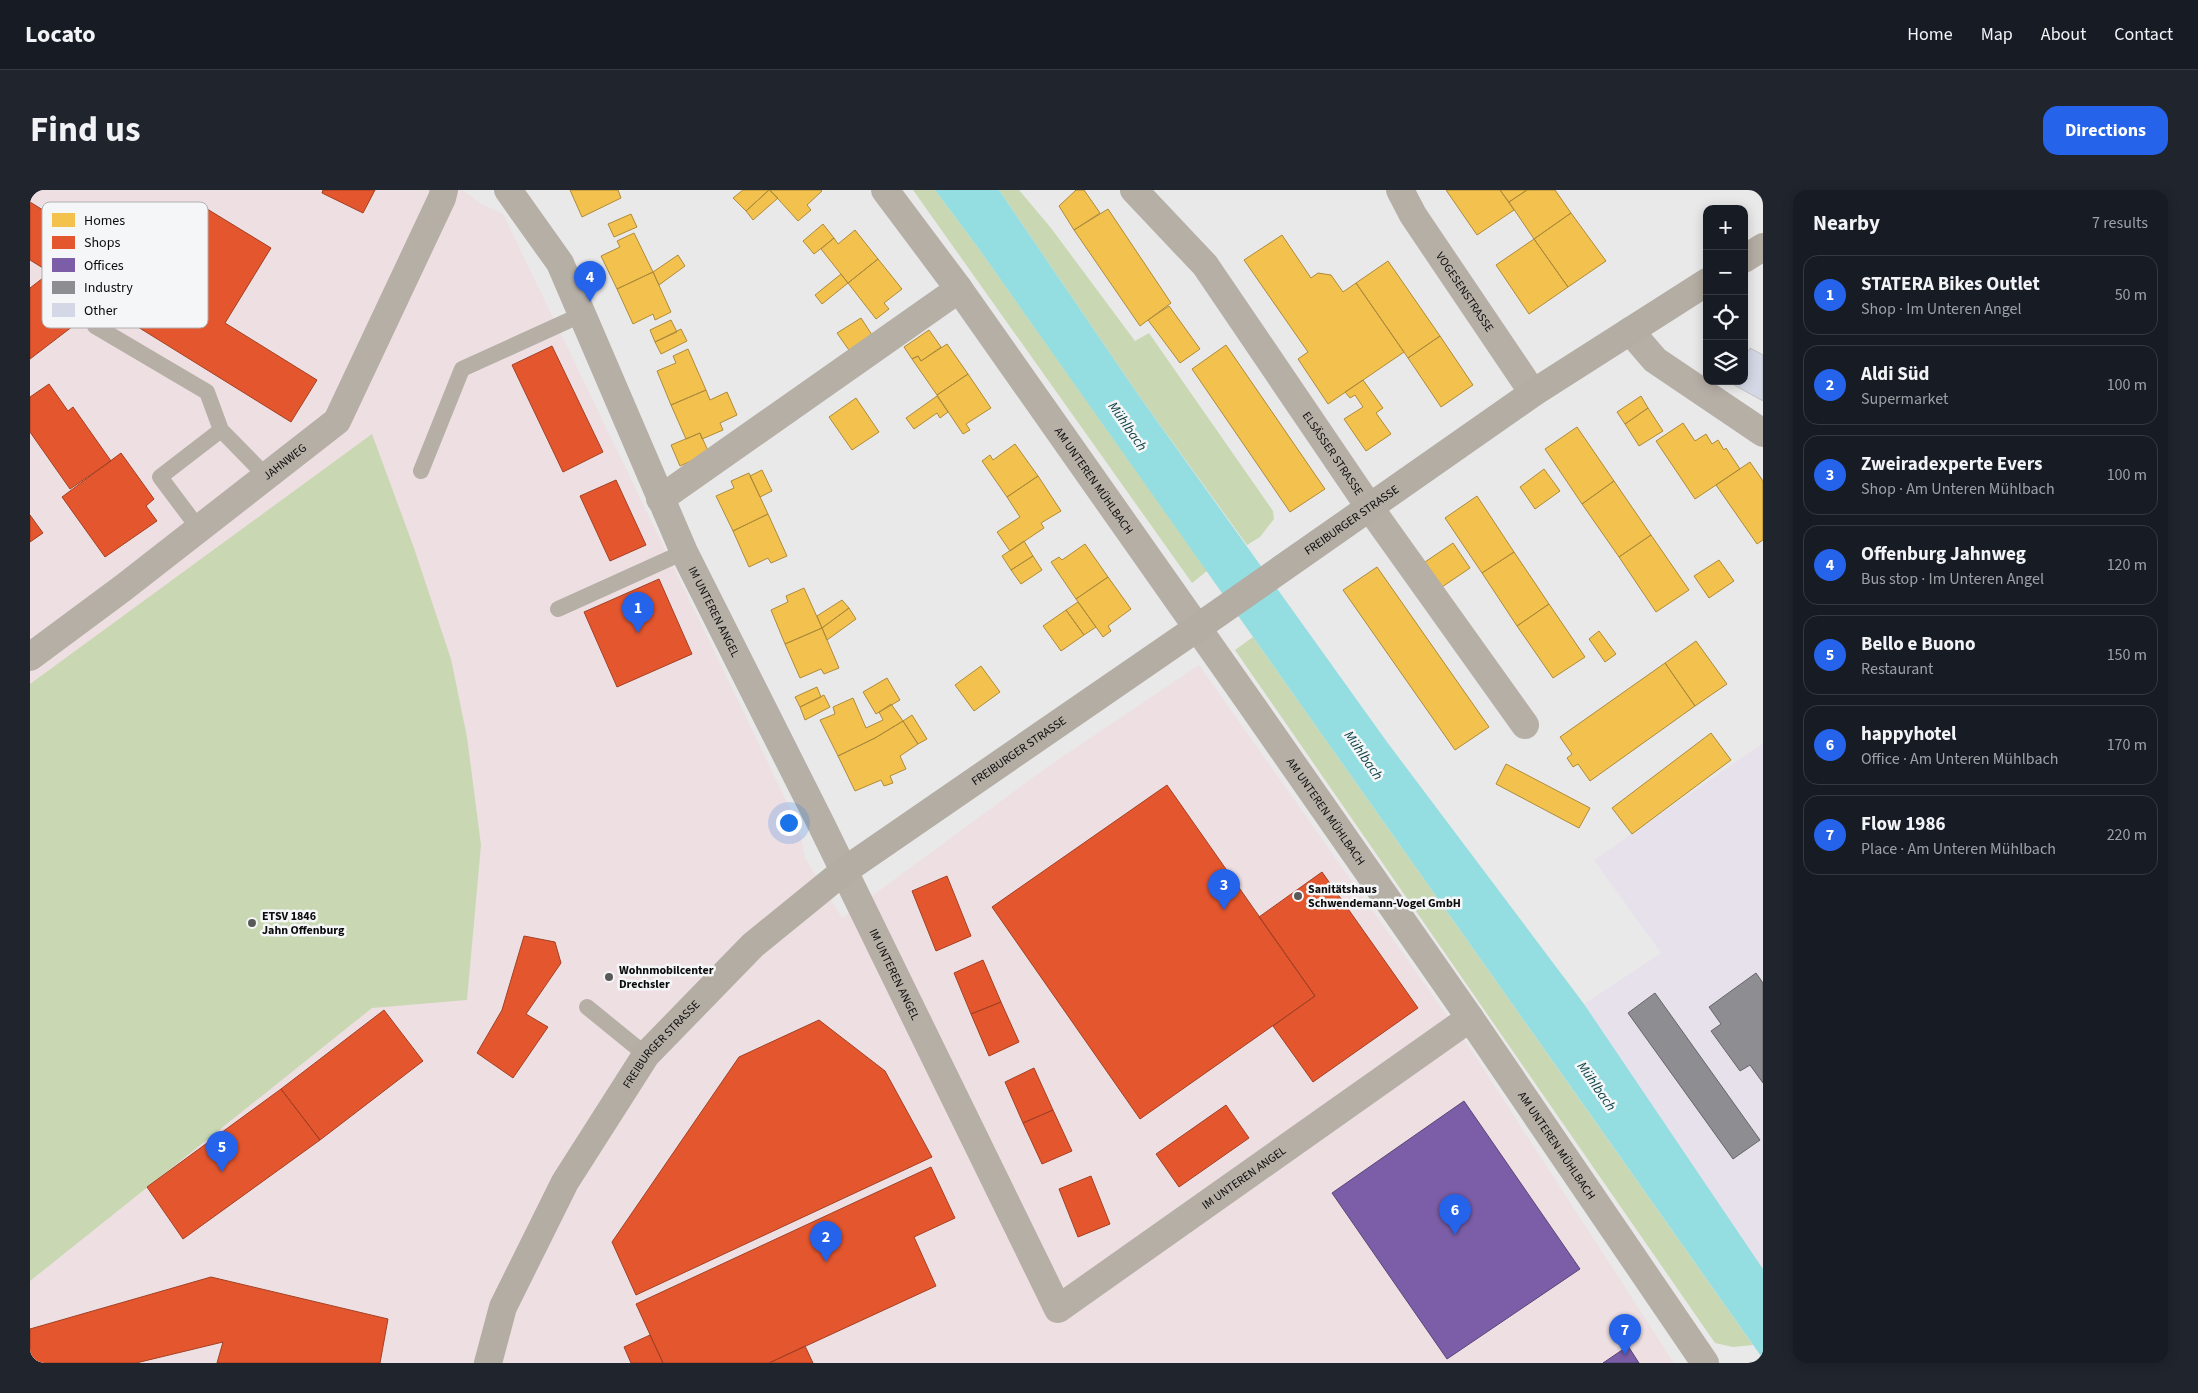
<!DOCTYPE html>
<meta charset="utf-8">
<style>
body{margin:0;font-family:"Source Sans 3",sans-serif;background:#20242c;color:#f1f3f6}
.controls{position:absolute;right:15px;top:15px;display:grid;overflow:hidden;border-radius:10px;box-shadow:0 2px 12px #0003}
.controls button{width:45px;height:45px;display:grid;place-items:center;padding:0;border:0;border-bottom:1px solid #363941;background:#171b24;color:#f1f3f6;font:25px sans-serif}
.you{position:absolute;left:758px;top:632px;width:18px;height:18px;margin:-12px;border:4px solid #fff;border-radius:50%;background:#1a73e8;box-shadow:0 0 0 8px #1a73e833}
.badge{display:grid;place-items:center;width:32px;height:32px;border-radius:50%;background:#2563eb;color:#fff;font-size:16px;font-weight:700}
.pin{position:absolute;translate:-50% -41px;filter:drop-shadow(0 1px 2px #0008)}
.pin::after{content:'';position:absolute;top:26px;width:18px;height:15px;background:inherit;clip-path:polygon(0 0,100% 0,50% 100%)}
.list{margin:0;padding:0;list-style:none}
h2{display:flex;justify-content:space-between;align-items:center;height:65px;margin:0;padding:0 20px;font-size:21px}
h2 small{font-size:16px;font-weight:400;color:#9ea1a6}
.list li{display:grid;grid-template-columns:32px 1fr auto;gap:15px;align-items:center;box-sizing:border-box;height:80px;margin:0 10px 10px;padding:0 10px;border:1px solid #363941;border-radius:15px}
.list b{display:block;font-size:19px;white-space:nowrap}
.list p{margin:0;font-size:16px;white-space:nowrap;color:#9ea1a6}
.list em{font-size:16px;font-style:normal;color:#9ea1a6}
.icon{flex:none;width:28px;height:28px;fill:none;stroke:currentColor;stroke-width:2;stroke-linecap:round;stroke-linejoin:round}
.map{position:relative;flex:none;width:1733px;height:1173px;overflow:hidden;border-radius:15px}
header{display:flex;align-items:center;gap:30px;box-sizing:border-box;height:70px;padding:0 25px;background:#171b24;border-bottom:1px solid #363941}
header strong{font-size:24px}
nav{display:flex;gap:28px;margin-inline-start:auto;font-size:18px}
.intro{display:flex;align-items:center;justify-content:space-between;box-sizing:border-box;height:120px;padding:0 30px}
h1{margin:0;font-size:35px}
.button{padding:12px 22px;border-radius:15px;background:#2563eb;color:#fff;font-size:18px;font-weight:700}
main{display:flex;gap:30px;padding:0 30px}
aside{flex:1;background:#171b24;border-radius:15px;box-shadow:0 2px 12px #0003}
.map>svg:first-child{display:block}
.commercial{fill:#eedfe2}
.industrial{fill:#e7e1ec}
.green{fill:#c9d8b3}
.water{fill:#94dee2}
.homes{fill:#f2c14e;stroke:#ad8b3a}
.shops{fill:#e4572e;stroke:#a34024}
.offices{fill:#7b5ea7;stroke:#5a4579}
.industry{fill:#8d8d92;stroke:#66666a}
.building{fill:#d4d7e5;stroke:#c0c0c1}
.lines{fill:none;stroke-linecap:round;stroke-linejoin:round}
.lane{stroke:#b6afa6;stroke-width:16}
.street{stroke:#b6afa6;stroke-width:28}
.secondary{stroke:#b3ada3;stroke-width:28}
.poi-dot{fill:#59595a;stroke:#f5f6f8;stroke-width:2}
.labels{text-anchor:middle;stroke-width:5;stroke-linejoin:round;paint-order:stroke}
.street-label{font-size:12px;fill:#0c0c0d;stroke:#f5f6f8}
.poi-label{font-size:12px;font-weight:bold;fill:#0c0c0d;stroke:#f5f6f8;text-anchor:start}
.water-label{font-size:14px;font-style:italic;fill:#0c3f42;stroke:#f5f6f8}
.key{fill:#f5f6f8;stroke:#afb0b2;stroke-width:1}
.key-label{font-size:14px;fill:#0c0c0d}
</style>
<header>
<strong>Locato</strong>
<nav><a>Home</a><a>Map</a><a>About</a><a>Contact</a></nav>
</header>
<div class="intro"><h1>Find us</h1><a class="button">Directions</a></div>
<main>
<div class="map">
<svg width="1733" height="1173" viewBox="0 0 1733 1173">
<rect width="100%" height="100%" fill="#e9e9ea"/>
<!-- commercial -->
<path class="commercial" d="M0 0H433L448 12 473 24 769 637 775 668 812 728 1020 575 1169 475 1442 861 1644 1173H0Z"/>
<!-- industrial -->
<path class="industrial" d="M1733 553V1079L1554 814 1631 763 1564 670Z"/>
<!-- green -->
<path class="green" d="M883 0H905L949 59 1177 381 1162 393Z
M969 0H989L1021 38 1105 151 1119 143 1243 321 1244 329 1230 347 1217 355 1107 203Z
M342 244 384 358 421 469 437 547 451 655 437 810 342 818 0 1091V494Z
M1223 447 1228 454 1723 1155 1703 1157 1685 1153 1205 460Z"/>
<!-- water -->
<path class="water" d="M905 0H969L1107 203 1357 552 1554 814 1733 1079V1169L949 59Z"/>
<!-- homes -->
<path class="homes" d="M540 0H588L591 8 552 27Z
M713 0H739L716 21 703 8Z
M739 0 748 8 723 30 716 21Z
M740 0H791L792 1 777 15 781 20 768 31Z
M1046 0H1054L1070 23 1044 40 1029 16Z
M1416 0H1470L1484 20 1447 45Z
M1470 0H1497L1479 12Z
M1497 0H1525L1541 23 1504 49 1479 12Z
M1078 19 1141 113 1110 136 1044 40Z
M1541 23 1576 71 1538 97 1504 49Z
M601 24 607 37 584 47 578 34Z
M793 34 804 48 784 64 773 51Z
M825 40 848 69 818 93 791 59 804 48 808 54Z
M604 43 623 82 587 99 571 66 590 57 587 51Z
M1252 45 1281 88 1288 83 1301 85 1313 102 1326 93 1374 162 1298 214 1268 169 1278 162 1214 70Z
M1504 49 1538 97 1499 124 1466 75Z
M648 65 655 76 629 95 623 82Z
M848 69 872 99 854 113 859 119 846 129 818 93Z
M1358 71 1410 146 1378 168 1326 93Z
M623 82 641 122 625 130 623 124 603 134 587 99Z
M811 84 818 93 792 114 785 105Z
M1139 116 1170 159 1150 173 1118 130Z
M831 128 844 148 821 163 807 143Z
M641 130 647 142 625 152 620 140Z
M651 139 657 151 631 164 625 152Z
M899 140 911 157 891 171 888 166 882 169 874 157Z
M1410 146 1443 195 1411 217 1378 168Z
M917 154 938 184 907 205 882 169 888 166 891 171Z
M1196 155 1295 299 1260 322 1162 179Z
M658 159 676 200 641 215 627 181 646 173 643 166Z
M938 184 961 218 936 234 940 240 933 244 907 205Z
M1333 190 1353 218 1346 223 1361 244 1336 261 1314 229 1333 217 1325 205 1320 208 1315 202Z
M676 200 680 210 697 202 707 225 690 233 693 240 672 249 670 243 656 249 641 215Z
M907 206 918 222 910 228 907 223 884 239 876 228Z
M1611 206 1618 218 1595 234 1587 222Z
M826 208 849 242 822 260 799 227Z
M1618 218 1633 241 1609 256 1595 234Z
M1653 233 1665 251 1676 244 1682 254 1688 250 1694 260 1696 258 1710 279 1665 309 1626 251Z
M1547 237 1584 291 1552 314 1515 259Z
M670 243 679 263 650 276 641 255Z
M985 254 1008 286 977 307 952 271 960 265 963 270Z
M1720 272 1733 291V350L1727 354 1686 295Z
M1514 279 1530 301 1505 319 1490 297Z
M732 280 742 301 730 307 720 286Z
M719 283 738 324 703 341 686 306 704 298 701 291Z
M1008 286 1031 321 1011 333 1014 338 980 361 967 342 990 327 977 307Z
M1584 291 1621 345 1589 367 1552 314Z
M1447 306 1484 362 1452 383 1415 328Z
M738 324 757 366 741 373 738 368 719 377 703 341Z
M1621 345 1659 400 1626 422 1589 367Z
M994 351 1003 366 981 380 972 366Z
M1423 353 1440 378 1412 397 1395 372Z
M1055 354 1078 387 1046 409 1021 372 1029 367 1032 370Z
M1484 362 1519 414 1487 436 1452 383Z
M1003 366 1012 380 991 394 981 380Z
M1689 370 1704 391 1679 408 1664 386Z
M1347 377 1459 537 1425 560 1313 400Z
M1078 387 1101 419 1078 436 1081 441 1073 447 1046 409Z
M774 398 792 438 755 454 741 420 758 412 756 406Z
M812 410 819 418 792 438 787 426Z
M1048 412 1066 437 1054 445 1036 420Z
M1519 414 1555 467 1523 488 1487 436Z
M819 418 826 429 797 450 792 438Z
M1036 420 1054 445 1031 461 1013 436Z
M792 438 809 478 794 484 791 479 770 488 755 454Z
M1569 441 1586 464 1575 472 1559 449Z
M1666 451 1697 494 1665 516 1635 473Z
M1635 473 1665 516 1560 591 1548 574 1543 577 1537 568 1542 564 1530 547Z
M951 476 970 502 944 521 925 495Z
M857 488 870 510 846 524 833 502Z
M787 497 791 507 770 517 765 507Z
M794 505 800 517 775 530 770 517Z
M823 508 836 538 853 530 849 522 861 514 873 531 845 548 808 566 790 530 805 524 803 517Z
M882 525 897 549 888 554 873 531Z
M873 531 888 554 870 566 876 579 860 586 863 593 854 596 851 590 825 601 808 566 845 548Z
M1681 543 1701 570 1602 644 1582 618Z
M1476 574 1560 618 1549 638 1466 594Z"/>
<!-- shops -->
<path class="shops" d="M293 0H345L333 23 292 3Z
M0 12 123 88 169 14 241 58 195 133 287 190 261 232 0 70Z
M13 88 47 133 0 169V98Z
M522 156 573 262 533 282 482 175Z
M19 194 38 221 43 217 81 271 40 299 0 242V207Z
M91 263 124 309 116 316 127 331 75 367 32 307Z
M586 290 616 355 580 371 550 306Z
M0 325 13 343 0 352Z
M629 389 662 464 587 497 554 422Z
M1137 595 1285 806 1110 929 962 717Z
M1292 682 1388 818 1283 892 1243 836 1285 806 1229 727Z
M917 686 941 746 906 761 882 701Z
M494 746 525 752 531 773 496 824 518 837 483 888 447 863 472 820Z
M953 770 971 812 941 824 924 783Z
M971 812 989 852 959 866 941 824Z
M354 820 393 871 290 950 251 899Z
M789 830 855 881 902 967 606 1105 582 1052 709 867Z
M1004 878 1023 920 993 933 975 892Z
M251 899 290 950 153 1049 117 997Z
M1196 915 1219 948 1149 997 1126 964Z
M1023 920 1042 961 1012 974 993 933Z
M901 977 925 1028 884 1047 906 1096 739 1173H633L606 1114Z
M1061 986 1080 1034 1048 1047 1029 999Z
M181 1087 358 1129 350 1173H187L193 1152 106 1173H0V1139Z
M620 1145 633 1173H601L594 1157Z
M775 1156 783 1173H739Z"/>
<!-- offices -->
<path class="offices" d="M1434 911 1550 1079 1417 1169 1302 1003Z
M1598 1156 1609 1173H1573Z"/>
<!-- industry -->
<path class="industry" d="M1726 783 1733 793V893L1720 875 1710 881 1681 841 1691 834 1679 817Z
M1625 803 1730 950 1703 969 1598 823Z"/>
<!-- building -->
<path class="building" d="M1714 158 1719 161 1720 158 1733 165V211L1697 191H1714Z"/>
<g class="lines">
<!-- lane -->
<path class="lane" d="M65 136 177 202 191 240
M391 281 432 179 553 124
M169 339 130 287 191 240 236 286
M528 419 654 362
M557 817 616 865"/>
<!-- street -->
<g class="street">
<path id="s1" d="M478 0 530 73 654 362 792 636 1028 1119 1440 828"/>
<path id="s2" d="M855 0 929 99 1216 507 1440 828 1675 1173"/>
<path id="s3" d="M1104 0 1175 75 1340 318 1495 535"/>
<path id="s4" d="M1370 0 1383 25 1503 203"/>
<path d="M1600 141 1625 170 1733 243"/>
<path d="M630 309 929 99"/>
<path id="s5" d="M0 467 93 398 307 231 412 8 414 0"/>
</g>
<!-- secondary -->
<g class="secondary">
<path d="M1714 69 1733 57"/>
<path id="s6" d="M458 1173 473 1117 535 992 616 865 723 755 814 681 1167 438 1503 203 1677 92"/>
</g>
</g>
<!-- markers -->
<g class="poi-dot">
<circle cx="1268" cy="706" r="5"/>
<circle cx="222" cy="733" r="5"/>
<circle cx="579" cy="787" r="5"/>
</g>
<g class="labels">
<!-- street labels -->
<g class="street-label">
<text dy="4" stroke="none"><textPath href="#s4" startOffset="121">VOGESENSTRASSE</textPath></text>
<text dy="4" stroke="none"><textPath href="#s3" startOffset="331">ELSÄSSER STRASSE</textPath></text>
<text dy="4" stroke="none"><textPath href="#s5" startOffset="321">JAHNWEG</textPath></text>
<text dy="4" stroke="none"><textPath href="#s2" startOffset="358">AM UNTEREN MÜHLBACH</textPath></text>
<text dy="4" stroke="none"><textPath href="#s6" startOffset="1236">FREIBURGER STRASSE</textPath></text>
<text dy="4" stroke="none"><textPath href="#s1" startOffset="471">IM UNTEREN ANGEL</textPath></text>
<text dy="4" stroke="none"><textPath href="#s6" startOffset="831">FREIBURGER STRASSE</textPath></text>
<text dy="4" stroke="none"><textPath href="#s2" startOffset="762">AM UNTEREN MÜHLBACH</textPath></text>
<text dy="4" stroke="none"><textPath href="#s1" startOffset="876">IM UNTEREN ANGEL</textPath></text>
<text dy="4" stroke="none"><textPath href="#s6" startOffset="366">FREIBURGER STRASSE</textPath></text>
<text dy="4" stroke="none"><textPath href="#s2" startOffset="1168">AM UNTEREN MÜHLBACH</textPath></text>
<text dy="4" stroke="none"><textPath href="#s1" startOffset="1476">IM UNTEREN ANGEL</textPath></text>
</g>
<!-- poi labels -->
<g class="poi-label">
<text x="1278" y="703">Sanitätshaus<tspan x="1278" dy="14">Schwendemann-Vogel GmbH</tspan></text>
<text x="232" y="730">ETSV 1846<tspan x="232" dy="14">Jahn Offenburg</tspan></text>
<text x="589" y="784">Wohnmobilcenter<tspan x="589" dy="14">Drechsler</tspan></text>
</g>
<!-- water labels -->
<g class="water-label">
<text transform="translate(1098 236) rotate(55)" y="5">Mühlbach</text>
<text transform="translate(1334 565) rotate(55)" y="5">Mühlbach</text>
<text transform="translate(1567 896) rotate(55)" y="5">Mühlbach</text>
</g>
</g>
<!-- legend -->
<rect x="12" y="12" width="166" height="126" rx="8" class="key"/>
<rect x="22" y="23" width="23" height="14" fill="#f2c14e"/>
<rect x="22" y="46" width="23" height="13" fill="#e4572e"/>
<rect x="22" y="68" width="23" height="14" fill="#7b5ea7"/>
<rect x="22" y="91" width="23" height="13" fill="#8d8d92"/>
<rect x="22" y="113" width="23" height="14" fill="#d4d7e5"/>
<g class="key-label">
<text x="54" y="35">Homes</text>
<text x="54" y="57">Shops</text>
<text x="54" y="80">Offices</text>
<text x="54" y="102">Industry</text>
<text x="54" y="125">Other</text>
</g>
</svg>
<div class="controls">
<button>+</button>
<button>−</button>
<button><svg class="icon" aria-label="locate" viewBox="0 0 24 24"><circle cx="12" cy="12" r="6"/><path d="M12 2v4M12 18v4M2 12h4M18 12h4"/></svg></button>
<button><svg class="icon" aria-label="layers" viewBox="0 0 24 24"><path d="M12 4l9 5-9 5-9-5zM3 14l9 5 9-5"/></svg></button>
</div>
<div class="you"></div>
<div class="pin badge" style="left:608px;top:443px">1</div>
<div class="pin badge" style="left:796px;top:1072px">2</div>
<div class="pin badge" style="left:1194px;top:720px">3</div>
<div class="pin badge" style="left:560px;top:112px">4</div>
<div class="pin badge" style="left:192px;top:982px">5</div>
<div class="pin badge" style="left:1425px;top:1045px">6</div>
<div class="pin badge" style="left:1595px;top:1165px">7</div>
</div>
<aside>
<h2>Nearby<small>7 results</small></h2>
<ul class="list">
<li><span class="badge">1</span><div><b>STATERA Bikes Outlet</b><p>Shop · Im Unteren Angel</p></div><em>50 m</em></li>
<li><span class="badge">2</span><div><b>Aldi Süd</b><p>Supermarket</p></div><em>100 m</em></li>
<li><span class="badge">3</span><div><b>Zweiradexperte Evers</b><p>Shop · Am Unteren Mühlbach</p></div><em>100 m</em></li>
<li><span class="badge">4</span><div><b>Offenburg Jahnweg</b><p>Bus stop · Im Unteren Angel</p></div><em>120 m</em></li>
<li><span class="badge">5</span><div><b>Bello e Buono</b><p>Restaurant</p></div><em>150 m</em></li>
<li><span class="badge">6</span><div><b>happyhotel</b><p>Office · Am Unteren Mühlbach</p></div><em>170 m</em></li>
<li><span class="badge">7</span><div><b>Flow 1986</b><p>Place · Am Unteren Mühlbach</p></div><em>220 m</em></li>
</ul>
</aside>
</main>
